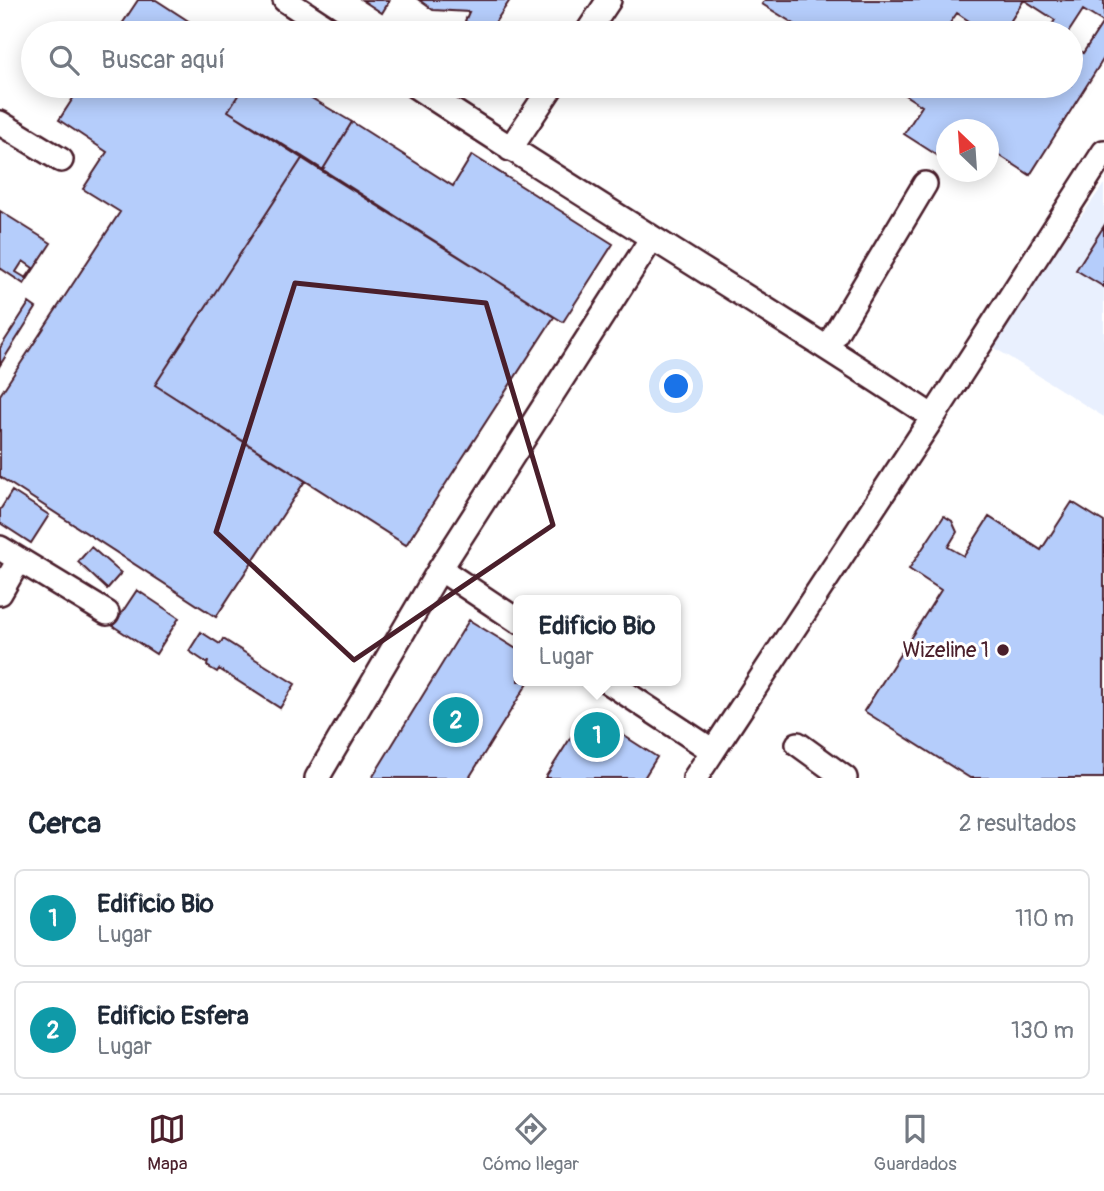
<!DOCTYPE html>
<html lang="es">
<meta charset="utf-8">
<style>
body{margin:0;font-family:Pangolin,sans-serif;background:#f6f6f7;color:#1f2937}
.compass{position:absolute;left:936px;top:119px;width:63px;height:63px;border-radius:50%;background:#fff;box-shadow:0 4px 18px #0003;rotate:335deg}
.you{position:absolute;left:677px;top:387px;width:24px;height:24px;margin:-18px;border:5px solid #fff;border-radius:50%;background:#1a73e8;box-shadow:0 0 0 10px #1a73e833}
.badge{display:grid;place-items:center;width:46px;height:46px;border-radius:50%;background:#4a1f2b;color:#fff;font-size:23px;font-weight:700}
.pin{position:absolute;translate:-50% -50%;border:4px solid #fff;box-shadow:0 2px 7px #0006}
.popup{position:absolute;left:513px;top:595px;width:168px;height:91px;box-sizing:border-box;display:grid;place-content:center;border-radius:10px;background:#fff;filter:drop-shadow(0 2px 5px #0005);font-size:23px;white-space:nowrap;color:#747a83}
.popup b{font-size:26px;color:#1f2937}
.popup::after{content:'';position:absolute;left:50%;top:100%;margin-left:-14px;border:14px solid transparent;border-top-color:#fff}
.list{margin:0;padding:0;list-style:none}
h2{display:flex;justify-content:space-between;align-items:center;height:91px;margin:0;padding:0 28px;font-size:30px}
h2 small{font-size:23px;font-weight:400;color:#747a83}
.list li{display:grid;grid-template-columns:46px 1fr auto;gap:21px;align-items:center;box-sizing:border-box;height:98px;margin:0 14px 14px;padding:0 14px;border:2px solid #e0e1e3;border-radius:10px}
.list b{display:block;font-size:26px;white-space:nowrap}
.list p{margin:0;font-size:23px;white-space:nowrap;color:#747a83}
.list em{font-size:23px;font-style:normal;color:#747a83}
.icon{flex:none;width:38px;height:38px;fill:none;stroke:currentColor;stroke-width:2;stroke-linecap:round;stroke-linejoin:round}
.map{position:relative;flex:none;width:1104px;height:778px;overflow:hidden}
.search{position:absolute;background:#fff;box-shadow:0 4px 18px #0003;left:21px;right:21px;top:21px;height:77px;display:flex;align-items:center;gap:18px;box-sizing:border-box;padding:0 24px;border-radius:38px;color:#747a83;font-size:26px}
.sheet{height:315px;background:#fff}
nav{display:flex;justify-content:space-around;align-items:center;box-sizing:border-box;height:98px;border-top:2px solid #e0e1e3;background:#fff;font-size:19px;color:#747a83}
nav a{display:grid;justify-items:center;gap:4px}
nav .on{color:#4a1f2b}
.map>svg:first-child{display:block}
.built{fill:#e9f0fe}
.building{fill:#b5cdfb;stroke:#4a1f2b;stroke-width:2;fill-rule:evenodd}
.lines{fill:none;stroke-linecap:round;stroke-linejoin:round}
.minor-casing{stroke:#4a1f2b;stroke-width:28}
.minor{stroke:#fff;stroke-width:23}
.marked{fill:none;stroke:#4a1f2b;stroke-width:5;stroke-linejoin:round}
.poi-dot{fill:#4a1f2b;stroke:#fff;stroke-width:2.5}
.labels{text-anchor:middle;stroke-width:6;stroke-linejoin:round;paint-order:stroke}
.poi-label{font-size:21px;fill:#4a1f2b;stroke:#fff;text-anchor:end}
</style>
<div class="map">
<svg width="1104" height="778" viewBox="0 0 1104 778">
<rect width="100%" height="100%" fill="#fff"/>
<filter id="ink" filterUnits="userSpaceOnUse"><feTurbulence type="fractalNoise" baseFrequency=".0143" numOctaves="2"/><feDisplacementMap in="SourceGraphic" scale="14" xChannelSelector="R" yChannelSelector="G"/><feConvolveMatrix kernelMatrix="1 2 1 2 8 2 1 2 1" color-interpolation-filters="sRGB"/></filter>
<g filter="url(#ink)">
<!-- built -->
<path class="built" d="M1104 184V417L990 345Z"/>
<!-- building -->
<path class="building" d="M138 0H156L207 33H116Z
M362 0H390L382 13Z
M419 0H510L488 33H483L465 21 469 12 433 10Z
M765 0H1104V58L1030 175 988 148V130H946V161L904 134 922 106 891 86H1071V45L1083 53 1103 22 1083 10 1068 33H1046L1055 20 1024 0 1010 22 1028 33H987L957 13 943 33H809L762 4Z
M81 86H244L228 111 303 157 155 385 305 481 216 617 0 477V395L120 212 83 189 107 152 59 120Z
M244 86H291L352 122 322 171 228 111Z
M352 122 453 186 472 155 613 244 563 322 322 171Z
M303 157 554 317 406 545 155 385Z
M0 211 51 243 24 284 0 268ZM23 261 33 268 26 278 16 272Z
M1104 226V287L1076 270Z
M29 303 36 308 0 365V348Z
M12 491 49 515 31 543 0 523V510Z
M1072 502 1104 522V778H970L864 711 941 590 909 569 944 516 952 521 957 532 948 547 964 556 989 517 1041 550Z
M91 547 121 573 107 589 78 562Z
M137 590 179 618 156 654 113 626Z
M469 620 518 650V681H529L469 778H372Z
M201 632 220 644 223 639 295 684 280 708 219 669 217 672 207 666 208 661 207 663 189 651Z
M587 712 657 757 644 778H545Z"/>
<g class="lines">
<defs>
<path id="minor" d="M285 0 335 33
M587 33 609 0
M415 86C586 199 762 304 933 417L1104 152
M0 123 61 160
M510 149 552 86
M827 348 925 184
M0 548 107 613
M440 569 518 621
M0 593 19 560
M607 681 713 751 695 778
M798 744 845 778
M713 751 933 417
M317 778 440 569 652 238"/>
</defs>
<!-- minor casing -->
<use href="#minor" class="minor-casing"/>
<!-- minor -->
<use href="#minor" class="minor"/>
</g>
</g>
<!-- marked area -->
<path class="marked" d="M295 283 486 303 553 525 354 660 216 532Z"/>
<!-- markers -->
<circle class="poi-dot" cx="1003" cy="650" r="7"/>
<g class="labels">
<!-- poi labels -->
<g class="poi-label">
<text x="989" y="657">Wizeline 1</text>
</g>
</g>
</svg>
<svg class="compass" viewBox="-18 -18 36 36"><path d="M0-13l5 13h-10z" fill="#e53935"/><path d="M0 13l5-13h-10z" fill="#747a83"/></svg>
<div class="you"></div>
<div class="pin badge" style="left:597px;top:735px;background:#0f9aa8">1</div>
<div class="popup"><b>Edificio Bio</b>Lugar</div>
<div class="pin badge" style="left:456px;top:720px;background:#0f9aa8">2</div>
<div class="search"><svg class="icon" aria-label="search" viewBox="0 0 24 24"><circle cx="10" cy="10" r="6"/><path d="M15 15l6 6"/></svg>Buscar aquí</div>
</div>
<section class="sheet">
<h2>Cerca<small>2 resultados</small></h2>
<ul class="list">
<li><span class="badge" style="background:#0f9aa8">1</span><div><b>Edificio Bio</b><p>Lugar</p></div><em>110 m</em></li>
<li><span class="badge" style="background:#0f9aa8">2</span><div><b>Edificio Esfera</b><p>Lugar</p></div><em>130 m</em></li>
</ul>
</section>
<nav>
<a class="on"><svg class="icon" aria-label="map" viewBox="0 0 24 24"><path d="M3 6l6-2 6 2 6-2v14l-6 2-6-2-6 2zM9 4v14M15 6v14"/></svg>Mapa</a>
<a><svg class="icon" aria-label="directions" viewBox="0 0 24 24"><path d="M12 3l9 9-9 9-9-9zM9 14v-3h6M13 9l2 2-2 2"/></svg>Cómo llegar</a>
<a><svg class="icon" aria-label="saved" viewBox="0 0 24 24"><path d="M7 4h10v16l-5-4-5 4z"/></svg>Guardados</a>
</nav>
